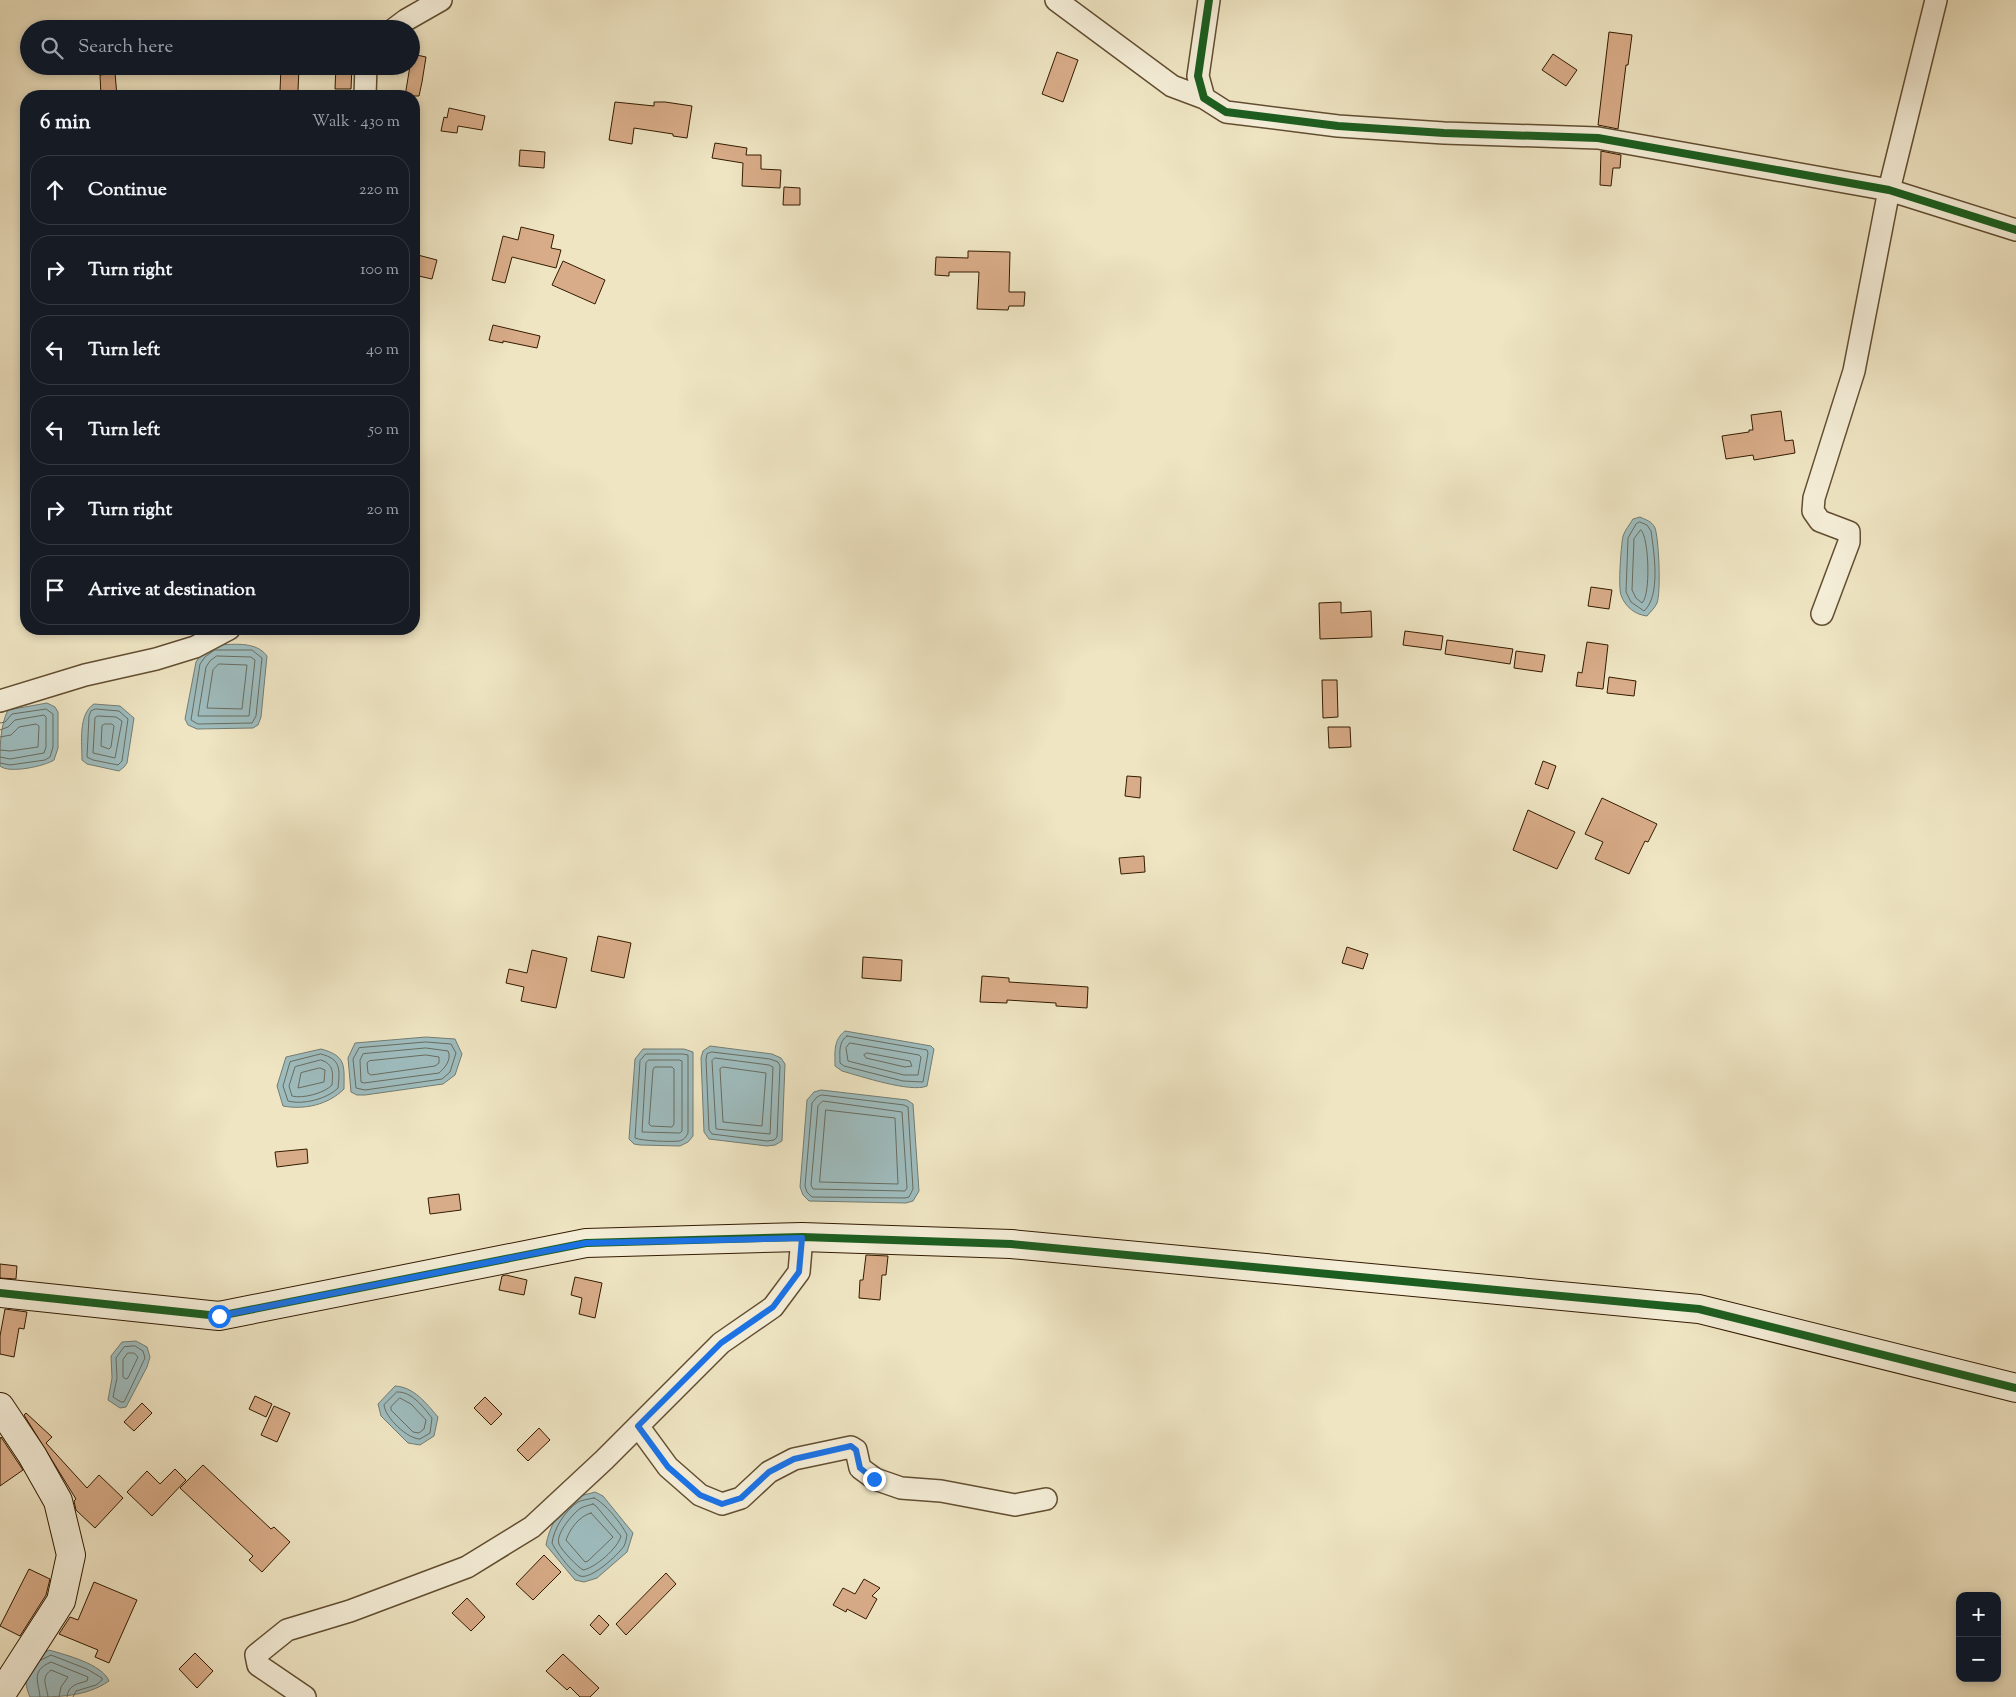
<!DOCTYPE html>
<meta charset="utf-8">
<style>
body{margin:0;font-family:"Sorts Mill Goudy",serif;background:#20242c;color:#f1f3f6}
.controls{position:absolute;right:15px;bottom:15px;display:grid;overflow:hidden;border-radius:10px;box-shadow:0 2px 8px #0003}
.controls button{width:45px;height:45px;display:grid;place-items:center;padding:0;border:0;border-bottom:1px solid #363941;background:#171b24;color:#f1f3f6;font:25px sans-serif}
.stop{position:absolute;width:15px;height:15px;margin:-11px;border:4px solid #1a73e8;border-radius:50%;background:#fff}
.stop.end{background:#1a73e8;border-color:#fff;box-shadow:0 1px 5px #0008}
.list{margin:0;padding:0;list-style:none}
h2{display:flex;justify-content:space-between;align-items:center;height:65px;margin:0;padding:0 20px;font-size:21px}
h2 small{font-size:16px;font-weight:400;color:#9ea1a6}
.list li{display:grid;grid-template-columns:32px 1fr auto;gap:15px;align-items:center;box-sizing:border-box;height:70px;margin:0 10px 10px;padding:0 10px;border:1px solid #363941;border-radius:20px}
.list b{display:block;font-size:19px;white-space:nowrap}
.list em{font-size:16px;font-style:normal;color:#9ea1a6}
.icon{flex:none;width:28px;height:28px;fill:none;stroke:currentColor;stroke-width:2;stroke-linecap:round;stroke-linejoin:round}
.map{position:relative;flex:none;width:2016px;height:1697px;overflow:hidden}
.search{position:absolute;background:#171b24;box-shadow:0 2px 8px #0003;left:20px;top:20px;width:400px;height:55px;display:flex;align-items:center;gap:12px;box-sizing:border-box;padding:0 18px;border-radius:28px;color:#9ea1a6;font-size:19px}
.panel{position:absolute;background:#171b24;box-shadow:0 2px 8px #0003;left:20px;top:90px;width:400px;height:545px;border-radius:20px}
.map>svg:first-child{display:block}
.water{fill:#9ebcbe;stroke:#737c72}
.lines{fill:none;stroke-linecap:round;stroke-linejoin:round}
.shore{stroke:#686c5f;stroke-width:1}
.building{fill:#d8ac88;stroke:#331b00}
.street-casing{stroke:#624e31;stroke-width:24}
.secondary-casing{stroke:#331b00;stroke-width:30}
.street{stroke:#f5eed8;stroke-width:21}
.secondary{stroke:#f5eed8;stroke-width:28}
.cycleway-casing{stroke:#f5eed8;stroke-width:11}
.cycleway{stroke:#1b5e20;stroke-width:8}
.route{stroke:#1a73e8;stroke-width:6}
</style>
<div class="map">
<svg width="2016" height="1697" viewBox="0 0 2016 1697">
<rect width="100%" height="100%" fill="#efe5c3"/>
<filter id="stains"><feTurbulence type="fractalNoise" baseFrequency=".004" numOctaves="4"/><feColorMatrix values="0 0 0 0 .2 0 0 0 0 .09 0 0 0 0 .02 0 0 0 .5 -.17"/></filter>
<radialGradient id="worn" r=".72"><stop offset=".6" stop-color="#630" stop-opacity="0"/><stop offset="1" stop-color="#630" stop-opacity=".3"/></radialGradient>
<!-- water -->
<path class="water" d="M1640 517C1646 520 1652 521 1655 528 1659 539 1661 593 1657 603 1655 608 1650 612 1647 616 1636 615 1625 607 1621 595 1618 587 1621 546 1623 536 1625 530 1630 524 1633 519Z
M213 645C232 645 255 640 267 656L261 717 258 725 253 728 197 729 188 725 185 719 196 662 202 653Z
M47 703 55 707 58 712V748L54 760C45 766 9 774 0 766 0 747 0 726 8 710Z
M94 704 120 706 134 718 127 763 124 767 119 771 87 764 82 760C82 743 78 714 94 704Z
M845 1031 931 1046 934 1049 927 1086C911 1093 860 1076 842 1071L835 1066C835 1053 833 1040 845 1031Z
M426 1037 455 1039 462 1054 455 1075 443 1084 365 1095H357L351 1092 348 1058 355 1043Z
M710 1046 772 1054 781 1058 785 1064 782 1141 775 1145 767 1146 709 1139 704 1132 701 1058 703 1051Z
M321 1049C347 1056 344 1066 344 1089 328 1105 304 1110 283 1106L277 1086 286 1057Z
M643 1049H684L693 1052V1136L688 1142 680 1146 640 1145 634 1144 629 1139 635 1059Z
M821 1090 907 1100 913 1104 919 1191 913 1201 906 1203 809 1201 803 1195 800 1187 807 1100 814 1092Z
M136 1341 147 1347 150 1357 147 1367 126 1407 120 1408 108 1400 112 1378 111 1356 122 1342Z
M395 1386C414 1387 426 1403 438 1417L434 1436 420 1445 408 1443 381 1416 378 1404Z
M595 1492 603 1496 633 1533 627 1552 597 1578 584 1582 575 1580 546 1545C549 1528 559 1508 575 1498 581 1495 589 1494 595 1492Z
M49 1650C66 1655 102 1664 109 1681 86 1697 58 1697 30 1697 20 1674 28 1661 49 1650Z"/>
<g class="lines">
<!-- shore -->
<path class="shore" d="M1640 522 1647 525 1651 531C1654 552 1661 596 1644 611L1631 602 1626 592 1628 538 1636 524Z
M1641 530C1649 537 1651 595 1642 603L1636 598 1632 590 1634 539Z
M215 650H252L262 658 256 716 252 723 198 724 191 720 200 664 205 657Z
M217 656 251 657 255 660 249 716H198L206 667 210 661Z
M219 664 247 665 242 709 207 708 213 670Z
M96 709 119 711 128 719 122 761 118 765 93 760 87 757 89 716 91 711Z
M98 716 116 717 122 721 115 758 93 753 95 718Z
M0 723 5 722 12 714 46 709 53 714V747L50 757 45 760 10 765 0 763
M105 724H112L114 726 111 747 109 749 101 746 102 726Z
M0 730 8 727 15 720 44 715 46 717V747L44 753 10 759 0 757
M0 737 11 735 19 727 36 724 39 726 38 747 10 751 0 750
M847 1036 927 1050 928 1053 923 1082 903 1081 844 1066 840 1063C840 1053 838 1042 847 1036Z
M426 1042 451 1044 456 1053 450 1072 442 1079 365 1090 356 1088 353 1059 359 1048Z
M850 1043 919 1055 921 1057 918 1075H904L848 1061 846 1048Z
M426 1048 448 1051C452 1059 445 1068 439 1073L364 1083 361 1082 360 1060 363 1054Z
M712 1052 770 1059 778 1062 780 1066 777 1137 774 1140 767 1141 712 1134 709 1130 706 1059 707 1054Z
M867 1053 910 1061 912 1066 905 1067 866 1058 864 1055Z
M321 1054C341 1059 340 1069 338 1088 327 1099 303 1105 288 1101L283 1086 290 1062Z
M646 1054H683L688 1055V1133C686 1137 684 1140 679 1141 671 1142 642 1141 635 1138L640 1061Z
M426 1055 439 1057V1063L435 1066 371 1075 368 1073 367 1063 369 1061Z
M715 1058 769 1065 773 1067 770 1134 716 1129 712 1061Z
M321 1060C334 1064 333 1073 332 1085 325 1093 302 1099 292 1096L289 1086 295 1067Z
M649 1060H679L682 1061V1131L680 1133 642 1132 646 1063Z
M655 1067H672L674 1069V1124L672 1127 651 1126 649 1124 653 1070Z
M723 1067 766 1073 762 1126 723 1122 720 1069Z
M320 1068 325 1070 324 1082 298 1088 301 1073Z
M822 1095 904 1105 908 1107 913 1189 909 1197 905 1198 812 1197 807 1192 805 1186 812 1103 817 1097Z
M823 1101 902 1112 907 1188 905 1191 813 1189 811 1185 818 1106Z
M826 1110 895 1118 898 1184 820 1182Z
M135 1346 143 1351 145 1358 127 1396 124 1402H121L113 1397 117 1378 116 1358 124 1347Z
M128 1353H134L138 1357 128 1378 126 1379 123 1377V1360Z
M397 1392C412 1391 424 1408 432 1418L430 1433 420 1439C408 1439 385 1418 384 1405Z
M400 1398 411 1404 426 1420 424 1429 419 1433 413 1432 391 1410V1407Z
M594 1498C604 1502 622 1524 627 1535 626 1539 626 1542 624 1546 618 1555 591 1580 580 1576 572 1573 555 1550 552 1543 554 1528 565 1511 578 1502 582 1500 589 1499 594 1498Z
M593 1504 596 1506 621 1536C618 1548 595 1568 583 1570 578 1567 561 1550 559 1544 555 1534 574 1512 581 1508 585 1506 590 1505 593 1504Z
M591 1513 613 1537 588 1561 585 1562 566 1540C570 1529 579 1516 591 1513Z
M41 1660 51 1655 87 1669 102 1678V1680L96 1685 76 1691 73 1697
M40 1697C39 1682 30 1671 51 1662L88 1677 87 1681C77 1684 68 1685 67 1697
M48 1697C47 1686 40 1678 51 1670L68 1677 61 1687 59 1697"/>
</g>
<!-- building -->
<path class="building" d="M1609 32 1632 35 1628 65H1626L1618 129 1598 125Z
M1057 52 1078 60 1063 102 1042 94Z
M412 54 426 57 422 82 419 96H405Z
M1553 54 1577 70 1566 86 1542 70Z
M336 66H352L351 89H335Z
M281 67H299L298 91H280Z
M115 73 117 96H101L100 75Z
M615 102 654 106V102H665L692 106 687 138 673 136V134L634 128 632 144 609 140Z
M449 108 485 116 482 130 458 126 457 133 441 131 444 117 447 118Z
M715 143 747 148 746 155H761V169L781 170 780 188 742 186 743 163 712 158Z
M520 150 545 152 544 168 519 166Z
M1601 151 1621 155 1620 168H1613L1611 186 1600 185Z
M784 187 800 188V205H783Z
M521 227 554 235 551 248 561 250 556 268 512 257 505 283 492 280 503 236 518 240Z
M968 251 1010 252 1009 292H1025L1024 306H1009L1008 310 977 309 979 272H949V276L935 275 936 257 968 258Z
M414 254 437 260 432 279 414 275Z
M563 261 605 280 595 304 552 285Z
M493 325 540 336 537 348 503 341V343L489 340Z
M1781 411 1785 441 1793 440 1795 453 1754 460 1753 455 1726 459 1722 436 1749 432V430H1753L1751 415Z
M1591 587 1612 590 1609 609 1588 606Z
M1341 602V613L1371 611 1372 637 1320 639 1319 603Z
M1405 631 1443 636 1441 650 1403 645Z
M1447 640 1513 649 1510 664 1445 654Z
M1587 642 1608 645 1603 689 1576 686 1578 672 1582 673Z
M1516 651 1545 655 1542 672 1514 668Z
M1609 677 1636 681 1634 696 1607 693Z
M1322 680H1337L1338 717 1323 718Z
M1328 727H1350L1351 747 1329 748Z
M1543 761 1556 766 1548 789 1535 784Z
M1127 776 1141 777 1140 798 1125 796Z
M1602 798 1657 824 1648 842 1645 841 1629 874 1595 859 1603 842 1585 834Z
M1528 810 1575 832 1557 869 1513 850Z
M1144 856 1145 872 1121 874 1119 858Z
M598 936 631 943 624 978 591 971Z
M1347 947 1368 954 1363 969 1342 963Z
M532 950 567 958 556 1008 521 1001 524 987 506 983 509 969 527 973Z
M863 957 902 960 901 981 862 978Z
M982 976 1009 978V982L1088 987 1087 1008 1056 1006V1003L1007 1000V1003L980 1002Z
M307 1149 308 1163 277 1167 275 1152Z
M459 1194 461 1210 430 1214 428 1198Z
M866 1255 888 1256 886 1275H882L880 1300 859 1298 860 1280H863Z
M0 1264 17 1266 16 1279 0 1278Z
M506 1275 527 1280 524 1295 499 1290 502 1276Z
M575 1277 602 1283 595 1318 579 1314 582 1298 571 1295Z
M5 1309 27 1312 24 1329 19 1328 14 1357 0 1354V1336Z
M255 1396 272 1404 266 1417 249 1409Z
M485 1397 502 1414 491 1425 474 1408Z
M142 1403 152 1413 134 1431 124 1422Z
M274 1406 290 1413 277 1442 261 1435Z
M26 1413 52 1437 46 1443 87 1488 99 1475 123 1498 95 1528 76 1510 74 1501 76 1499 24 1415Z
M539 1428 550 1440 528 1461 517 1450Z
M1 1437 23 1470 0 1486V1439Z
M203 1465 271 1529 274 1527 290 1542 262 1572 249 1560 253 1556 180 1488Z
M175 1469 186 1480 152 1516 127 1492 147 1471 160 1484Z
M544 1555 561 1572 533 1600 516 1584Z
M29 1569 50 1579 46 1595 20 1636 0 1626Z
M666 1573 676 1584 626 1635 616 1624Z
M864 1579 880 1588 872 1596 877 1599 866 1619 847 1609 846 1612 833 1605 843 1588 855 1594Z
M94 1582 137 1600 109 1663 95 1657 98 1650 59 1634 70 1617 78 1620Z
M467 1598 485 1617 471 1631 452 1613Z
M599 1615 609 1625 600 1635 590 1625Z
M195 1653 213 1671 197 1688 179 1669Z
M563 1654 599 1688 590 1697H580L570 1687 567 1690 546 1671Z"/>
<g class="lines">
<defs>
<path id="street" d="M1056 0 1172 86 1204 98
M1209 0 1198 76 1204 98 1226 112 1338 126 1444 133 1598 138 1889 190 2016 230
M394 29 406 20 441 0
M365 96 366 66
M1822 614 1849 542V532L1820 521 1813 511 1814 498 1854 371 1889 190 1936 0
M0 701 85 675 156 659 195 647 229 629
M638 1426 668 1467 700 1495 722 1504 741 1498 769 1472 794 1459 851 1447 856 1450 860 1468 875 1479 901 1488 941 1491 1015 1505 1046 1499
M305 1697 258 1665 256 1655 287 1630 350 1611 467 1567 532 1527 604 1460 721 1343 773 1307 799 1272 802 1237"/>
<path id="secondary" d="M0 1293 219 1316 586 1243 802 1237 1011 1244 1699 1309 2016 1388
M0 1407 32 1455 58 1501 71 1555 61 1601 0 1696"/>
</defs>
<!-- street casing -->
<use href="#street" class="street-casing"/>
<!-- secondary casing -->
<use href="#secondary" class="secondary-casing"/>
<!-- street -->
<use href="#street" class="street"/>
<!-- secondary -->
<use href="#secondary" class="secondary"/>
<defs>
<path id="cycleway" d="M1209 0 1198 76 1204 98 1226 112 1338 126 1444 133 1598 138 1889 190 2016 230
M0 1293 219 1316 586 1243 802 1237 1011 1244 1699 1309 2016 1388"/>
</defs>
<!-- cycleway casing -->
<use href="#cycleway" class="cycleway-casing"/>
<!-- cycleway -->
<use href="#cycleway" class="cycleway"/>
</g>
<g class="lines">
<!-- route -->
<path class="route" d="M219 1316 586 1243 802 1238 799 1272 773 1307 721 1343 638 1426 668 1467 700 1495 722 1504 741 1498 769 1472 794 1459 851 1446 856 1450 860 1468 874 1479"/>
</g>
<rect width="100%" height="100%" filter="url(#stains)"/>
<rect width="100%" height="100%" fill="url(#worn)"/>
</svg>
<div class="controls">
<button>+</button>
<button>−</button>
</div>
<div class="stop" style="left:219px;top:1316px"></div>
<div class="stop end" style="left:874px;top:1479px"></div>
<div class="search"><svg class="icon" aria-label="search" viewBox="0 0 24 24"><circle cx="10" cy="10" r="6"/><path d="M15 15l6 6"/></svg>Search here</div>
<section class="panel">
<h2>6 min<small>Walk · 430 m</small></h2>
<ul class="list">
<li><svg class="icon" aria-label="ahead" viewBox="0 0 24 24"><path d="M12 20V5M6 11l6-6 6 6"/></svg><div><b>Continue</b></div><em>220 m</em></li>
<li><svg class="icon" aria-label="right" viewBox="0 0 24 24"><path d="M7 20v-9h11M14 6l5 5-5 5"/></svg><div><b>Turn right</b></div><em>100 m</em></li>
<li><svg class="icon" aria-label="left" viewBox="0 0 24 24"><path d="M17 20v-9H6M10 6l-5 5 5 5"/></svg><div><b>Turn left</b></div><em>40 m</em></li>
<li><svg class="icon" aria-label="left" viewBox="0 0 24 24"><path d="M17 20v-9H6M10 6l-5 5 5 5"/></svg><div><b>Turn left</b></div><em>50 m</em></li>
<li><svg class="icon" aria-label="right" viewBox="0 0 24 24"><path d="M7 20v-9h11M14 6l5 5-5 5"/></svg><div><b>Turn right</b></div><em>20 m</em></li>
<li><svg class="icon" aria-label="arrive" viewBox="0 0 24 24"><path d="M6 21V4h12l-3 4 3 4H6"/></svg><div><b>Arrive at destination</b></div></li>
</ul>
</section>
</div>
